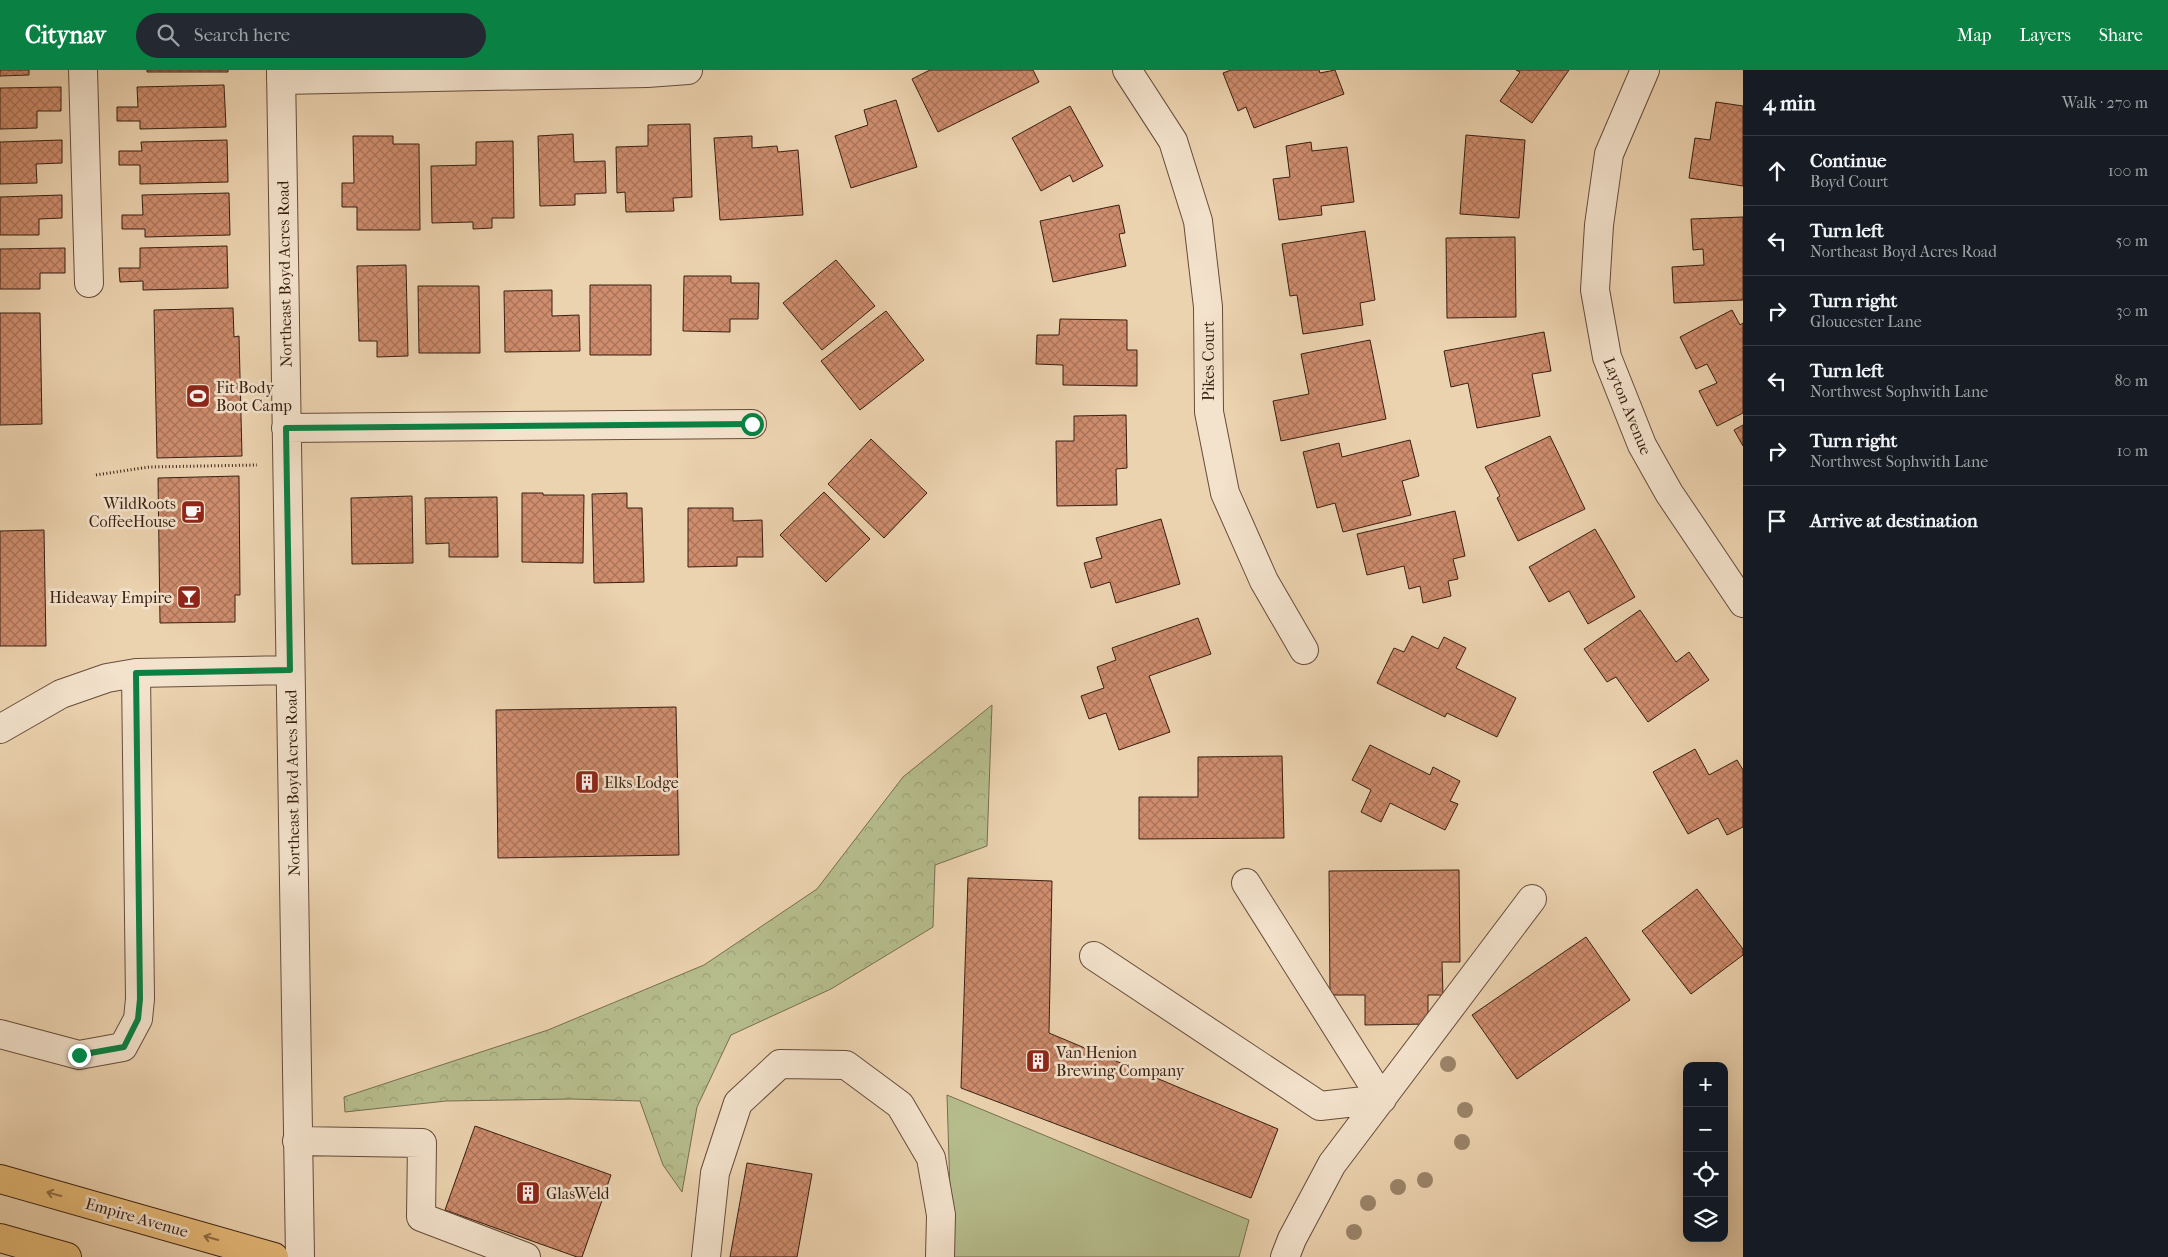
<!DOCTYPE html>
<meta charset="utf-8">
<style>
body{margin:0;font-family:"IM FELL French Canon",serif;background:#242831;color:#f1f3f6}
.controls{position:absolute;right:15px;bottom:15px;display:grid;overflow:hidden;border-radius:10px;box-shadow:0 5px 20px #0002}
.controls button{width:45px;height:45px;display:grid;place-items:center;padding:0;border:0;border-bottom:1px solid #363941;background:#171b24;color:#f1f3f6;font:25px sans-serif}
.stop{position:absolute;width:15px;height:15px;margin:-11px;border:4px solid #0b8043;border-radius:50%;background:#fff}
.stop.end{background:#0b8043;border-color:#fff;box-shadow:0 1px 5px #0008}
.list{margin:0;padding:0;list-style:none}
h2{display:flex;justify-content:space-between;align-items:center;height:65px;margin:0;padding:0 20px;font-size:21px}
h2 small{font-size:16px;font-weight:400;color:#9ea1a6}
.list li{display:grid;grid-template-columns:32px 1fr auto;gap:15px;align-items:center;box-sizing:border-box;height:70px;padding:0 20px;border-top:1px solid #363941}
.list b{display:block;font-size:19px;white-space:nowrap}
.list p{margin:0;font-size:16px;white-space:nowrap;color:#9ea1a6}
.list em{font-size:16px;font-style:normal;color:#9ea1a6}
.icon{flex:none;width:28px;height:28px;fill:none;stroke:currentColor;stroke-width:2;stroke-linecap:round;stroke-linejoin:round}
.map{position:relative;flex:none;width:1743px;height:1187px;overflow:hidden}
header{display:flex;align-items:center;gap:30px;box-sizing:border-box;height:70px;padding:0 25px;background:#0b8043;color:#fff}
header strong{font-size:24px}
nav{display:flex;gap:28px;margin-inline-start:auto;font-size:18px}
.search{width:350px;height:45px;background:#242831;display:flex;align-items:center;gap:12px;box-sizing:border-box;padding:0 18px;border-radius:28px;color:#9ea1a6;font-size:19px}
main{display:flex}
aside{flex:1;background:#171b24}
.map>svg:first-child{display:block}
.green{fill:#b6bd8d;stroke:#786e50}
.forest{fill:url(#forest-crowns);stroke:#786e50}
.building{fill:url(#building-cross-hatch);stroke:#391f12}
.lines{fill:none;stroke-linecap:round;stroke-linejoin:round}
.minor-casing{stroke:#664c3a;stroke-width:30}
.highway-casing{stroke:#391f12;stroke-width:30}
.path{stroke:#391f12;stroke-width:3;stroke-dasharray:1 2.5;stroke-linecap:butt}
.minor{stroke:#f3e2cc;stroke-width:28}
.highway{stroke:#e6ba78;stroke-width:28}
.tree{fill:#9b856a}
.oneway{stroke:#906c45}
.route{stroke:#0b8043;stroke-width:6}
.labels{text-anchor:middle;stroke-width:5;stroke-linejoin:round;paint-order:stroke}
.street-label{font-size:16px;fill:#391f12;stroke:#f3e2cc}
.poi-label{font-size:16px;fill:#391f12;stroke:#f3e2cc;text-anchor:start}
</style>
<header>
<strong>Citynav</strong>
<div class="search"><svg class="icon" aria-label="search" viewBox="0 0 24 24"><circle cx="10" cy="10" r="6"/><path d="M15 15l6 6"/></svg>Search here</div>
<nav><a>Map</a><a>Layers</a><a>Share</a></nav>
</header>
<main>
<div class="map">
<svg width="1743" height="1187" viewBox="0 0 1743 1187">
<defs>
<pattern id="forest-crowns" width="20" height="18" patternUnits="userSpaceOnUse" patternTransform="scale(1.25)"><rect width="20" height="18" fill="#b6bd8d"/><path d="M2 6a3 3 0 1 1 6 0M12 15a3 3 0 1 1 6 0" fill="none" stroke="#9da279"/></pattern>
<pattern id="building-cross-hatch" width="8" height="8" patternUnits="userSpaceOnUse" patternTransform="scale(1.25)"><rect width="8" height="8" fill="#cf8d6e"/><path d="M0 0l8 8M0 8l8-8" fill="none" stroke="#a97359"/></pattern>
</defs>
<rect width="100%" height="100%" fill="#ecd3b0"/>
<filter id="stains"><feTurbulence type="fractalNoise" baseFrequency=".004" numOctaves="4"/><feColorMatrix values="0 0 0 0 .2 0 0 0 0 .09 0 0 0 0 .02 0 0 0 .5 -.17"/></filter>
<radialGradient id="worn" r=".72"><stop offset=".6" stop-color="#630" stop-opacity="0"/><stop offset="1" stop-color="#630" stop-opacity=".3"/></radialGradient>
<!-- green -->
<path class="green" d="M947 1025 1249 1150 1239 1187H952Z"/>
<!-- forest -->
<path class="forest" d="M992 635 987 776 935 795 933 857 831 919 731 965 697 1037 682 1122 663 1095 640 1031 572 1029 446 1031 345 1042 344 1027 548 960 704 895 817 819 903 707Z"/>
<!-- building -->
<path class="building" d="M0 0H29V5L0 6Z
M147 0H228V2H147Z
M930 0H1033L1039 12 938 62 912 9Z
M1231 0H1319L1320 3 1335 0 1344 24 1254 58 1246 37 1238 41 1223 3Z
M1516 0H1569L1532 53 1500 31 1520 2Z
M224 15 226 57 140 59V51H117V37H138L137 17Z
M61 17V41H37V58L0 59V18Z
M896 30 917 97 851 118 835 66 868 55 864 40Z
M1716 32 1743 36V116L1689 108 1695 68 1710 70Z
M1070 36 1103 96 1073 112 1070 105 1041 121 1012 68Z
M690 54 692 127 673 128 674 141 626 142 625 122 617 123 616 77 648 76V55Z
M573 64 574 92 605 91 606 123 575 124V135L540 136 538 66Z
M1466 65 1525 70 1519 148 1460 144Z
M353 66H393V74H419L420 160H357V137H342V113H354Z
M752 66V78L777 76 778 82 798 80 803 145 720 150 714 68Z
M62 70V93L36 94 37 113 0 114V72Z
M227 70 228 112 140 114V95H119V81H142L141 72Z
M513 71 514 148H492V158L473 159V152L432 153 431 96 476 95V72Z
M1311 72 1312 81 1347 77 1354 132 1321 136 1322 145 1279 150 1273 109 1290 107 1286 76Z
M229 123 230 165 145 167V159H122V145H143L142 125Z
M62 125V148L39 149V165H0V127Z
M1119 135 1125 163 1119 164 1126 196 1053 212 1040 151Z
M1743 147V230L1674 233 1672 197 1704 195 1703 179 1693 180 1691 149Z
M1365 161 1375 230 1360 233 1363 255 1303 264 1297 225 1290 226 1282 174Z
M1515 167 1516 247 1447 248 1446 168Z
M227 176 228 218 143 220V211L120 212 119 198H140V178Z
M65 178V203H40V219H0V179Z
M836 190 875 236 822 280 783 233Z
M406 195 408 286 377 287V271H359L357 196Z
M684 206H731V213H759L758 249H730V262L683 261Z
M590 215H651V285H590Z
M418 216H479L480 283H419Z
M552 220V246L579 245 580 281 505 282 504 221Z
M233 238 234 267 239 266 242 386 157 388 154 240Z
M1732 240 1740 255 1743 253V343L1717 356 1699 321 1717 313 1707 294 1696 299 1680 267Z
M886 241 924 290 860 340 821 291Z
M0 243H40L42 354 0 355Z
M1060 249 1127 250V280H1137V316L1063 315V295L1036 294 1037 265H1059Z
M1544 262 1551 301 1532 304 1540 346 1477 358 1468 313 1451 317 1444 281Z
M1370 270 1386 349 1281 371 1273 331 1309 324 1301 284Z
M1126 345 1127 398 1116 399 1117 435 1057 436 1056 371H1074V346Z
M1743 355V376L1734 360Z
M1550 366 1585 439 1518 471 1497 428 1500 426 1485 397Z
M871 369 927 423 884 468 828 414Z
M1410 370 1419 406 1402 411 1411 445 1343 462 1335 433 1317 438 1303 382 1339 373 1342 387Z
M239 406 240 525H235V552L160 553 158 408Z
M824 422 870 469 826 512 780 465Z
M522 423H543V425H584L583 493 522 492Z
M627 423V438H642L644 512 594 513 592 424Z
M412 426 413 493 352 494 351 428Z
M497 427 498 487H449V473L426 474 425 428Z
M688 438H733V451L762 450 763 487H737V496L688 497Z
M1455 441 1465 486 1453 489 1458 509 1448 511 1451 526 1423 533 1420 516 1409 519 1404 496 1367 505 1357 464Z
M1161 449 1180 514 1116 533 1110 512 1091 518 1084 493 1102 488 1096 468Z
M1595 459 1635 527 1588 554 1569 521 1549 532 1529 497Z
M44 460 46 576H0V461Z
M1640 540 1676 592 1689 582 1709 610 1648 652 1616 607 1607 612 1584 579Z
M1198 548 1211 584 1149 606 1170 662 1119 680 1106 643 1089 649 1081 626 1104 618 1097 597 1116 590 1112 578Z
M1412 566 1438 579 1444 567 1466 578 1456 598 1516 628 1497 667 1447 643 1445 647 1377 613 1394 578 1404 582Z
M676 637 679 785 498 788 496 640Z
M1370 675 1430 705 1433 697 1460 711 1450 731 1458 734 1445 760 1390 733 1381 752 1361 742 1371 720 1352 710Z
M1695 679 1709 705 1737 690 1743 700V757L1727 765 1718 748 1688 764 1653 702Z
M1282 686 1284 768 1139 769V727H1198V687Z
M1459 800 1460 892H1442L1443 925H1428V954L1365 955V925H1330L1329 801Z
M968 808 1052 811 1049 963 1278 1059 1251 1128 961 1018Z
M1697 819 1743 879V885L1691 924 1642 861Z
M1586 867 1630 930 1517 1009 1472 945Z
M475 1056 611 1105 582 1187H577L445 1140Z
M747 1093 812 1104 797 1187H730Z"/>
<g class="lines">
<defs>
<path id="minor" d="M83 0 89 213
M281 0 300 1187
M1127 0 1173 71 1198 151 1208 237 1209 342 1225 423 1264 511 1304 580
M1645 0 1609 84 1599 155 1595 220 1607 287 1642 375 1669 423 1743 533
M281 10 647 3 688 0
M286 358 752 354
M0 659 61 624 107 608 136 603 290 600
M1246 813 1382 1029
M1094 886 1320 1036 1382 1029
M0 964 79 985 123 977 138 949 140 929 136 603
M297 1071 422 1073 421 1147 526 1187
M706 1187 715 1103 738 1033 780 994 846 995 900 1035 931 1088 941 1145 940 1187
M1285 1187 1292 1169 1332 1094 1532 829"/>
<path id="highway" d="M0 1109 274 1187
M0 1168 67 1187"/>
</defs>
<!-- minor casing -->
<use href="#minor" class="minor-casing"/>
<!-- highway casing -->
<use href="#highway" class="highway-casing"/>
<!-- path -->
<path class="path" d="M96 405 149 397 257 395"/>
<!-- minor -->
<use href="#minor" class="minor"/>
<!-- highway -->
<use href="#highway" class="highway"/>
</g>
<!-- trees -->
<g class="tree">
<circle cx="1448" cy="994" r="8"/>
<circle cx="1465" cy="1040" r="8"/>
<circle cx="1462" cy="1072" r="8"/>
<circle cx="1425" cy="1110" r="8"/>
<circle cx="1398" cy="1117" r="8"/>
<circle cx="1368" cy="1133" r="8"/>
<circle cx="1354" cy="1162" r="8"/>
</g>
<!-- one-way arrows -->
<defs><path id="oneway-shaft" d="M-6 0H5M1.5-3L5.5 0L1.5 3" fill="none" stroke-width="1.6" stroke-linecap="round" stroke-linejoin="round" transform="scale(1.25)"/></defs>
<g class="oneway">
<use href="#oneway-shaft" transform="translate(54 1124) rotate(-165)"/>
<use href="#oneway-shaft" transform="translate(211 1168) rotate(-164)"/>
</g>
<g class="lines">
<!-- route -->
<path class="route" d="M79 985 124 977 138 949 140 929 136 603 290 600 286 358 752 354"/>
</g>
<!-- icons -->
<defs>
<symbol id="stadium-square" viewBox="-11 -11 22 22"><rect x="-9" y="-9" width="18" height="18" rx="4" fill="#8f2418" stroke="#f3e2cc"/><path d="M0-5a6.5 5 0 1 0 0 10a6.5 5 0 1 0 0-10ZM-3.5-1.8h7v3.6h-7Z" fill="#fff"/></symbol>
<symbol id="cafe-square" viewBox="-11 -11 22 22"><rect x="-9" y="-9" width="18" height="18" rx="4" fill="#8f2418" stroke="#f3e2cc"/><path d="M-5.5-4.5H6V0H3Q3 3.5 0 3.5H-2.5Q-5.5 3.5-5.5 0ZM3-3.2v2h1.7v-2ZM-6 4.5H4V6H-6Z" fill="#fff"/></symbol>
<symbol id="bar-square" viewBox="-11 -11 22 22"><rect x="-9" y="-9" width="18" height="18" rx="4" fill="#8f2418" stroke="#f3e2cc"/><path d="M-6-5H6L.8 .8V4.5H3.5V6h-7V4.5H-.8V.8Z" fill="#fff"/></symbol>
<symbol id="building-square" viewBox="-11 -11 22 22"><rect x="-9" y="-9" width="18" height="18" rx="4" fill="#8f2418" stroke="#f3e2cc"/><path d="M-4-6H4V6H1V3H-1V6H-4ZM-2.5-4.3h1.7v1.8h-1.7ZM.8-4.3h1.7v1.8H.8ZM-2.5-1h1.7V.8h-1.7ZM.8-1h1.7V.8H.8Z" fill="#fff"/></symbol>
</defs>
<g fill-rule="evenodd">
<use href="#stadium-square" x="184" y="312" width="28" height="28"/>
<use href="#cafe-square" x="179" y="428" width="28" height="28"/>
<use href="#bar-square" x="175" y="513" width="28" height="28"/>
<use href="#building-square" x="573" y="698" width="28" height="28"/>
<use href="#building-square" x="1024" y="977" width="28" height="28"/>
<use href="#building-square" x="514" y="1109" width="28" height="28"/>
</g>
<g class="labels">
<!-- street labels -->
<g class="street-label">
<text transform="translate(284 204) rotate(-91)" y="6">Northeast Boyd Acres Road</text>
<text transform="translate(1208 291) rotate(-90)" y="6">Pikes Court</text>
<text transform="translate(1628 336) rotate(68)" y="6">Layton Avenue</text>
<text transform="translate(292 713) rotate(-91)" y="6">Northeast Boyd Acres Road</text>
<text transform="translate(137 1147) rotate(16)" y="6">Empire Avenue</text>
</g>
<!-- poi labels -->
<g class="poi-label">
<text x="216" y="323">Fit Body<tspan x="216" dy="18">Boot Camp</tspan></text>
<text x="176" y="439" text-anchor="end">WildRoots<tspan x="176" dy="18">CoffeeHouse</tspan></text>
<text x="172" y="533" text-anchor="end">Hideaway Empire</text>
<text x="604" y="718">Elks Lodge</text>
<text x="1056" y="988">Van Henion<tspan x="1056" dy="18">Brewing Company</tspan></text>
<text x="546" y="1129">GlasWeld</text>
</g>
</g>
<rect width="100%" height="100%" filter="url(#stains)"/>
<rect width="100%" height="100%" fill="url(#worn)"/>
</svg>
<div class="controls">
<button>+</button>
<button>−</button>
<button><svg class="icon" aria-label="locate" viewBox="0 0 24 24"><circle cx="12" cy="12" r="6"/><path d="M12 2v4M12 18v4M2 12h4M18 12h4"/></svg></button>
<button><svg class="icon" aria-label="layers" viewBox="0 0 24 24"><path d="M12 4l9 5-9 5-9-5zM3 14l9 5 9-5"/></svg></button>
</div>
<div class="stop" style="left:752px;top:354px"></div>
<div class="stop end" style="left:79px;top:985px"></div>
</div>
<aside>
<h2>4 min<small>Walk · 270 m</small></h2>
<ul class="list">
<li><svg class="icon" aria-label="ahead" viewBox="0 0 24 24"><path d="M12 20V5M6 11l6-6 6 6"/></svg><div><b>Continue</b><p>Boyd Court</p></div><em>100 m</em></li>
<li><svg class="icon" aria-label="left" viewBox="0 0 24 24"><path d="M17 20v-9H6M10 6l-5 5 5 5"/></svg><div><b>Turn left</b><p>Northeast Boyd Acres Road</p></div><em>50 m</em></li>
<li><svg class="icon" aria-label="right" viewBox="0 0 24 24"><path d="M7 20v-9h11M14 6l5 5-5 5"/></svg><div><b>Turn right</b><p>Gloucester Lane</p></div><em>30 m</em></li>
<li><svg class="icon" aria-label="left" viewBox="0 0 24 24"><path d="M17 20v-9H6M10 6l-5 5 5 5"/></svg><div><b>Turn left</b><p>Northwest Sophwith Lane</p></div><em>80 m</em></li>
<li><svg class="icon" aria-label="right" viewBox="0 0 24 24"><path d="M7 20v-9h11M14 6l5 5-5 5"/></svg><div><b>Turn right</b><p>Northwest Sophwith Lane</p></div><em>10 m</em></li>
<li><svg class="icon" aria-label="arrive" viewBox="0 0 24 24"><path d="M6 21V4h12l-3 4 3 4H6"/></svg><div><b>Arrive at destination</b></div></li>
</ul>
</aside>
</main>
